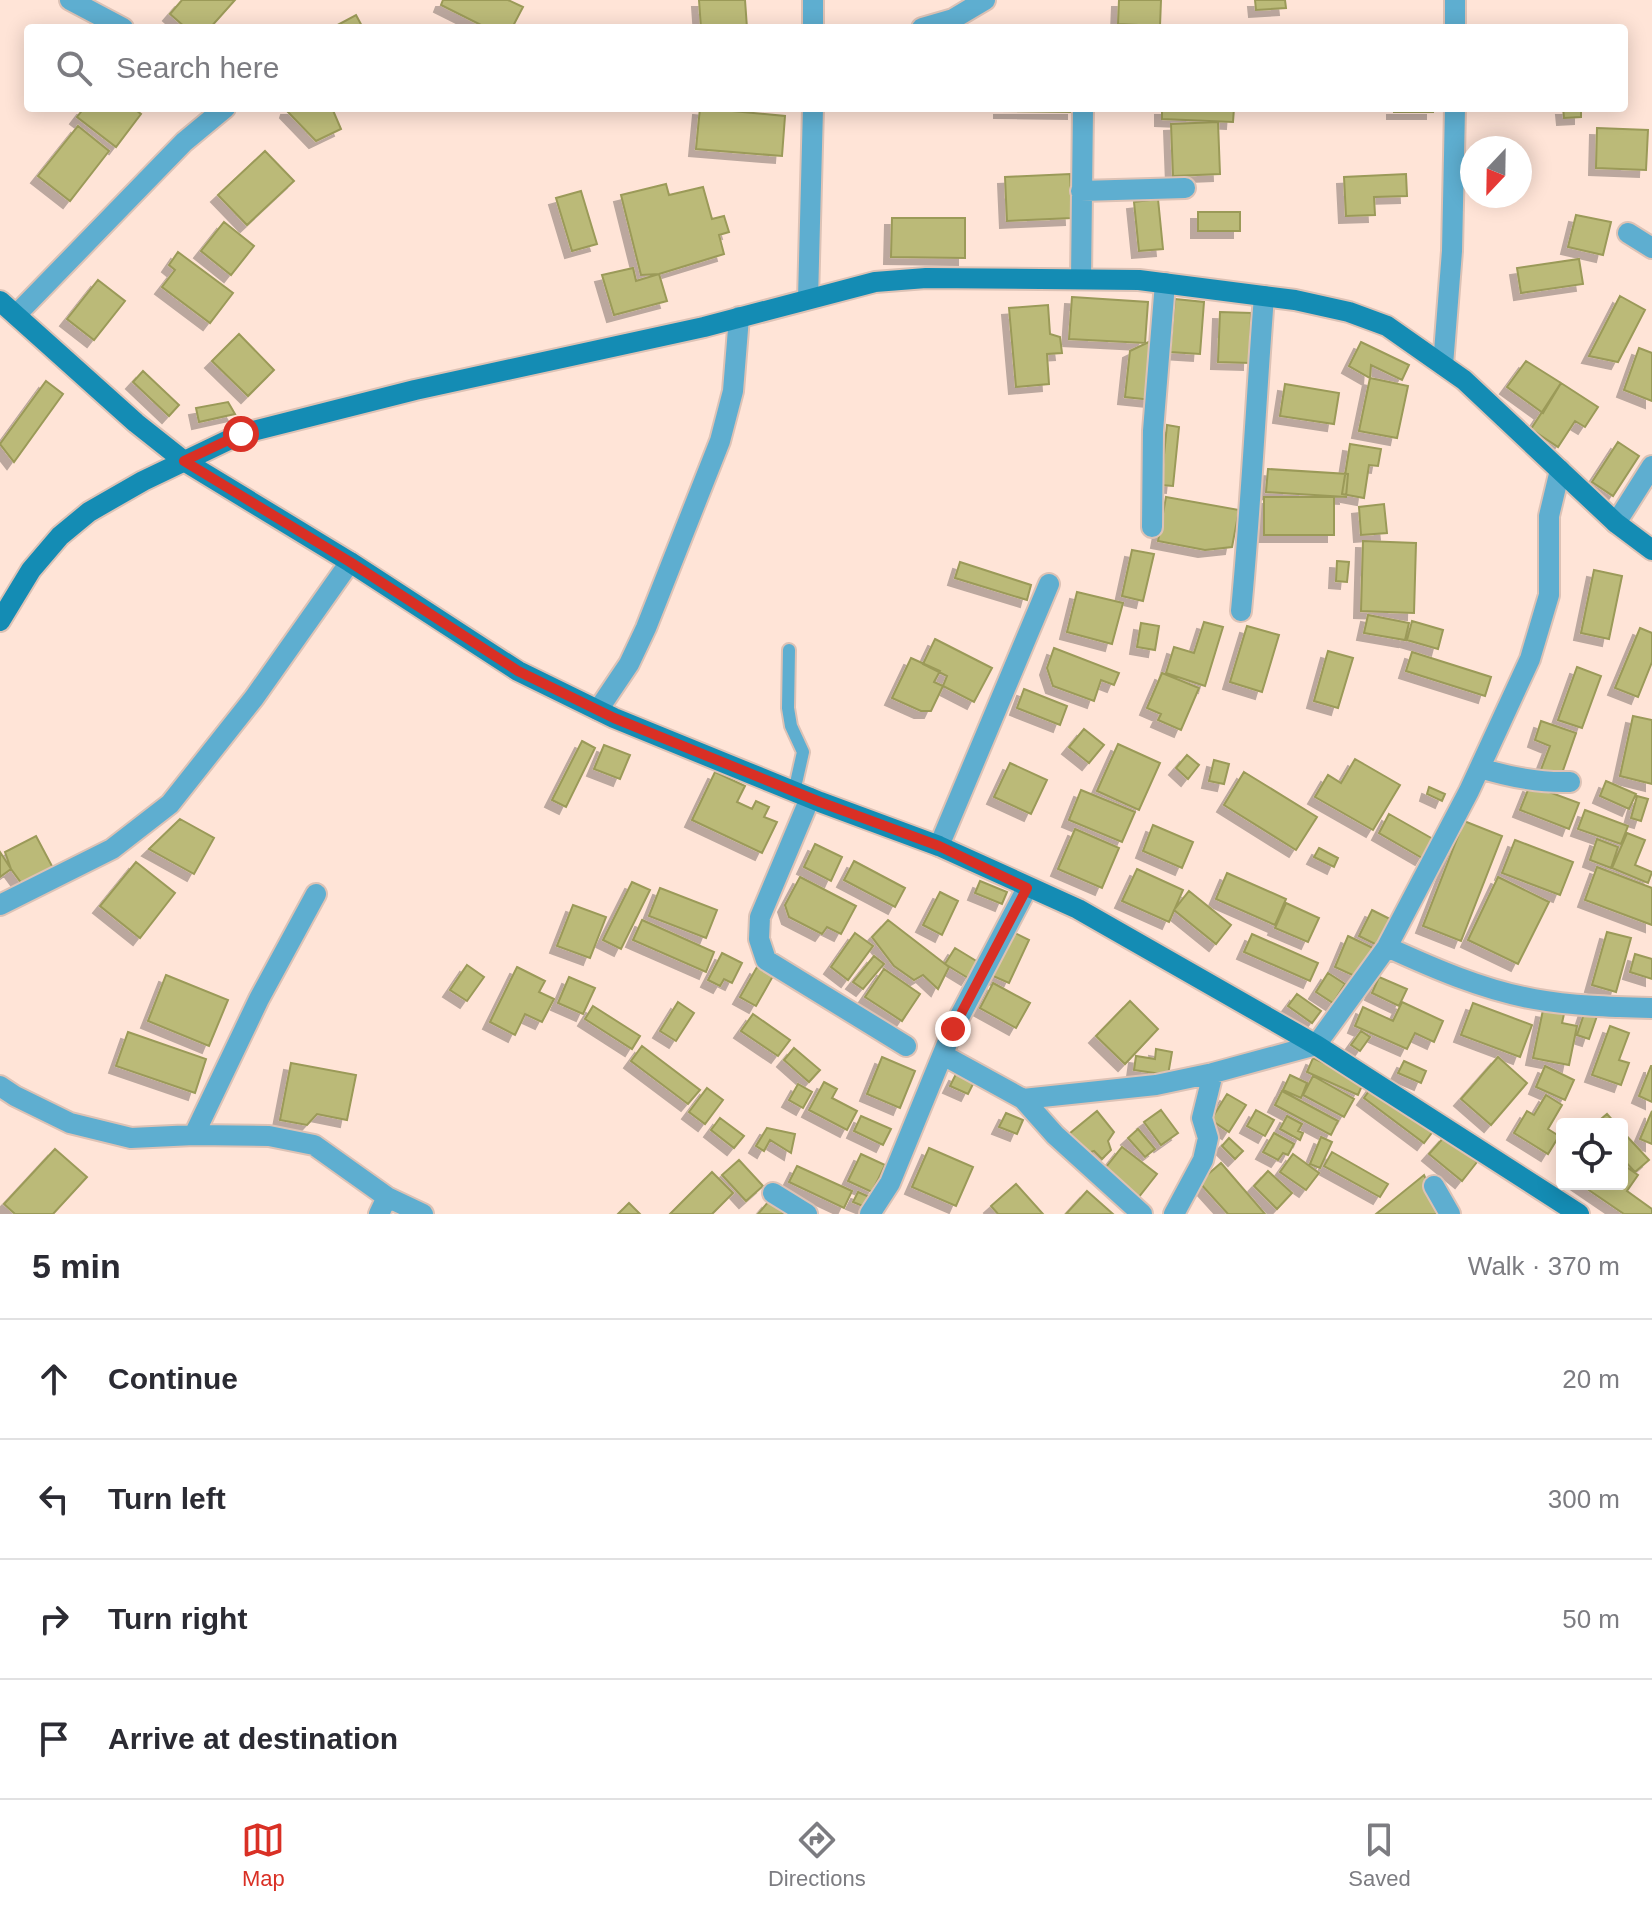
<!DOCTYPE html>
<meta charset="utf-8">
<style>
body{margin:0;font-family:Helvetica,sans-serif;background:#f2f2f3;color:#2b2b33}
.controls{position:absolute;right:24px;bottom:24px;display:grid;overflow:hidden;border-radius:8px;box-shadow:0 4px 20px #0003}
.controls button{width:72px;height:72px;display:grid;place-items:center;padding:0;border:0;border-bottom:2px solid #e1e1e2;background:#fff;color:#2b2b33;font:40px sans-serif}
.compass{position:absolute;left:1460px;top:136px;width:72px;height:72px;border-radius:50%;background:#fff;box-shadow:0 4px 20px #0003;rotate:202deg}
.stop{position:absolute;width:24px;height:24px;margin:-18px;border:6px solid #d93025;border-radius:50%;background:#fff}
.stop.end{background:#d93025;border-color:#fff;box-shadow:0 2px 8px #0008}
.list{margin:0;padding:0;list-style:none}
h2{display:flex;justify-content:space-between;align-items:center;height:104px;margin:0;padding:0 32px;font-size:34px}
h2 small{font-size:26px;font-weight:400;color:#7c7c81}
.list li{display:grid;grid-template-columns:52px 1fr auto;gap:24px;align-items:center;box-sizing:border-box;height:120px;padding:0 32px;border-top:2px solid #e1e1e2}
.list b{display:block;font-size:30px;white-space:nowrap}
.list em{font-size:26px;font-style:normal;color:#7c7c81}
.icon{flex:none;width:44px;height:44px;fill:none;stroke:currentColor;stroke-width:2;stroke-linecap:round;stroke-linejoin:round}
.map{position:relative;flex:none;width:1652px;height:1214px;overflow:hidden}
.search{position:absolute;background:#fff;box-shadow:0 4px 20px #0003;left:24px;right:24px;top:24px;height:88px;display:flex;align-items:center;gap:20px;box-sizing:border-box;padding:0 28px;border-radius:8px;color:#7c7c81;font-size:30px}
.sheet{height:584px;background:#fff}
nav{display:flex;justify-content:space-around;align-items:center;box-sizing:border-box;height:112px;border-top:2px solid #e1e1e2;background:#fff;font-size:22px;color:#7c7c81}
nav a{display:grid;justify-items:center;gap:4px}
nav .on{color:#d93025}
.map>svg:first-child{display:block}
.building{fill:#bbba78;stroke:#9b9a59;stroke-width:2;filter:url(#shadow)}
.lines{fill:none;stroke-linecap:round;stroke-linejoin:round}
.lane-casing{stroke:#ddc2b5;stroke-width:16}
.street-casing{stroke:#ddc2b5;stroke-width:24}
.secondary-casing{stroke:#ddc2b5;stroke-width:24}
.lane{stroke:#5eaed0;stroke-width:12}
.street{stroke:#5eaed0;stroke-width:20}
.secondary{stroke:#148cb4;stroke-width:20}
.route{stroke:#d93025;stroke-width:10}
</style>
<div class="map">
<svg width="1652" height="1214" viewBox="0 0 1652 1214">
<defs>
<filter id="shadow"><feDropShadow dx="-7" dy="7" stdDeviation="0" flood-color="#0004"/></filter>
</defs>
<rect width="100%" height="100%" fill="#ffe4d7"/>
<!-- building -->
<path class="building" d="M182 0H235L210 28H186L170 14Z
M443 0H508L523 7 512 28H487L441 5Z
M699 0H745L747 28H701Z
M1119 0H1161L1160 26 1118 24Z
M1255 0H1285L1286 8 1256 10Z
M356 15 363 28H332Z
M84 108H133L141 114 116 147 77 117Z
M288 108H332L341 129 316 141 287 111Z
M700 108 785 116 782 156 696 149Z
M1001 108H1074V112L1001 111Z
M1162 108H1234L1233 122 1162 119Z
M1394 108H1433V112H1394Z
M1563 108H1581V117L1564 118Z
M1218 122 1220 174 1173 176 1171 124Z
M78 126 109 151 70 201 38 176Z
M1597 128 1648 130 1646 170 1596 168Z
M265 151 294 181 247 225 218 195Z
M1070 174 1072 218 1007 221 1005 177Z
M1406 174 1407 196 1374 197 1375 215 1346 216 1344 177Z
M666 184 669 195 703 187 712 219 724 216 729 232 719 235 724 254 659 274 641 275 621 195Z
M581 191 597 244 572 251 556 198Z
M1158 199 1163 249 1139 251 1134 202Z
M1198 212H1240V231H1198Z
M1576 215 1611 222 1603 255 1568 247Z
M892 218H965V258L891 257Z
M224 222 254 246 231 275 201 251Z
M178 252 233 293 210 323 162 287 175 270 169 265Z
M1579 259 1583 284 1521 293 1517 268Z
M633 268 636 281 659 274 667 301 614 315 602 275Z
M98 280 125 301 94 340 67 319Z
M1620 296 1645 310 1618 362 1589 356Z
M1072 297 1148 302 1145 343 1069 339Z
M1175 299 1204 302 1200 354 1170 352Z
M1048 305 1050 334 1060 337 1062 353 1047 354 1049 384 1016 387 1009 308Z
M1220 312 1251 313 1250 363 1218 362Z
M239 334 274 370 248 396 212 361Z
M1157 338 1152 400 1125 397 1130 351Z
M1361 342 1409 365 1402 380 1371 365 1370 378 1349 366Z
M1639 348 1652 353V401L1624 390Z
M1526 361 1561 383 1543 413 1507 387Z
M143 371 179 405 169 416 133 382Z
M1370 378 1408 386 1397 438 1359 431Z
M46 381 63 394 14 462 0 444Z
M1561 383 1598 407 1585 427 1575 421 1558 447 1531 429Z
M1285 384 1339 393 1334 424 1280 416Z
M228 402 235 414 199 422 196 408Z
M1167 425 1179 427 1173 486 1161 485Z
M1618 442 1639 456 1613 496 1592 482Z
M1350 444 1381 449 1378 466 1369 465 1364 498 1342 494Z
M1268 469 1348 474 1346 497 1266 492Z
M1166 497 1239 510 1232 547 1205 550 1158 541Z
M1264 497H1334V535H1264Z
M1384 504 1387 533 1361 535 1359 507Z
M1363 541 1416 543 1414 613 1361 611Z
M1132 550 1154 554 1143 601 1122 596Z
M1337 561 1349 562 1347 582 1336 581Z
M960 562 1031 585 1027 600 955 578Z
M1594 570 1622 576 1609 639 1581 633Z
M1077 592 1123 603 1112 644 1067 632Z
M1368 615 1409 623 1405 640 1364 633Z
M1412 621 1443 630 1438 649 1407 640Z
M1204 622 1223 627 1205 686 1166 673 1174 647 1194 653Z
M1141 623 1159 626 1155 650 1137 647Z
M1247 626 1279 635 1262 692 1230 682Z
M1640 628 1652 633V662L1638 697 1615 688Z
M935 639 992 668 974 702 943 686 947 676 923 664Z
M1054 648 1119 673 1114 685 1101 680 1094 701 1053 686 1047 668Z
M1328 651 1353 658 1338 708 1314 701Z
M1412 652 1491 677 1485 696 1406 671Z
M911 658 940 671 934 682 943 686 931 711H921L892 698Z
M1577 667 1601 676 1582 728 1558 720Z
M1162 673 1199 688 1181 730 1158 720 1161 714 1147 708Z
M1024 689 1067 706 1060 725 1017 708Z
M1633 716 1652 720V784L1620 776Z
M1541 721 1576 733 1559 782 1539 775 1550 746 1535 740Z
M1084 729 1104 745 1089 763 1069 747Z
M582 741 595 748 566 807 552 800Z
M1118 744 1160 763 1139 810 1097 791Z
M604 745 630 755 620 779 594 769Z
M1187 755 1199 765 1188 779 1176 768Z
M1355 759 1400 785 1373 830 1315 797 1328 775 1341 783Z
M1214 760 1229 764 1224 784 1209 781Z
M1010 763 1047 780 1031 814 994 797Z
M715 772 745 786 737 802 752 809 756 801 769 807 764 817 777 822 762 853 692 820Z
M1244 772 1317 817 1296 850 1224 805Z
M1606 781 1636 794 1629 809 1600 796Z
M1530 785 1579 803 1569 829 1520 810Z
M1429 787 1445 794 1442 801 1427 794Z
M1081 790 1135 812 1122 842 1069 820Z
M1637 796 1648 799 1641 821 1631 818Z
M1585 810 1628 826 1621 844 1578 829Z
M1389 814 1433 839 1422 858 1379 833Z
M180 819 214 838 194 874 149 849Z
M1464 821 1502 836 1461 941 1423 926Z
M1153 825 1193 842 1182 868 1143 851Z
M1075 829 1119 848 1102 888 1058 869Z
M1627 833 1645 840 1635 865 1652 872 1648 883 1612 868Z
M36 836 53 868 22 884 11 869 5 852Z
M1597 839 1618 847 1611 868 1590 860Z
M1515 840 1573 862 1560 895 1502 873Z
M815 844 842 857 831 881 804 867Z
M1319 848 1338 858 1334 867 1314 857Z
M0 852 11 869 0 877Z
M854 861 905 888 895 907 844 880Z
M136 862 175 893 140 938 100 906Z
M1597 867 1652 888V925L1585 900Z
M1137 869 1183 890 1169 922 1122 901Z
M1227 873 1286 899 1275 925 1216 899Z
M800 877 856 906 841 934 827 927 822 934 789 917 785 905Z
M1498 877 1549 902 1518 964 1468 940Z
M980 881 1007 892 1002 904 975 893Z
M632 882 650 890 621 949 603 940Z
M660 888 717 910 706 938 649 916Z
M1189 891 1231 925 1216 944 1174 910Z
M940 892 958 901 942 935 923 925Z
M1286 903 1319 918 1308 942 1275 928Z
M573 905 606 917 590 958 557 946Z
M1372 910 1390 919 1377 945 1359 936Z
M642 920 714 952 706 972 633 940Z
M888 920 949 967 938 989 923 975 914 980 894 966 872 937Z
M1013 932 1029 940 1009 983 993 976Z
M1607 932 1631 938 1616 992 1592 985Z
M855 933 873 946 848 980 831 967Z
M1252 934 1318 963 1310 981 1244 952Z
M1348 936 1373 948 1359 978 1335 967Z
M955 948 978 962 968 978 945 964Z
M722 953 742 963 732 983 724 979 720 986 708 980Z
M1635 954 1652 959V979L1630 972Z
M874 956 884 964 863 989 853 982Z
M467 965 484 977 467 1001 450 990Z
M517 967 545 981 539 992 554 999 542 1022 525 1014 515 1035 490 1022Z
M757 967 773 976 756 1006 740 997Z
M884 969 920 994 902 1021 865 997Z
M1328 973 1345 984 1333 1003 1316 992Z
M166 975 228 1000 209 1046 148 1021Z
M569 977 595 988 583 1014 558 1003Z
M1379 977 1407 989 1399 1006 1372 993Z
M993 983 1030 1003 1016 1028 980 1008Z
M1297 994 1321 1011 1312 1023 1288 1006Z
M1130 1001 1158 1029 1125 1064 1096 1036Z
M678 1002 694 1013 676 1041 660 1031Z
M1402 1002 1443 1021 1434 1042 1415 1033 1407 1049 1355 1026 1363 1007 1393 1021Z
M1473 1003 1532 1025 1520 1057 1461 1035Z
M593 1006 640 1036 632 1049 585 1019Z
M1586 1008 1598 1013 1589 1039 1577 1035Z
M1543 1010 1564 1014 1562 1023 1577 1026 1569 1065 1533 1058Z
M753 1014 790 1040 778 1056 741 1031Z
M1610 1026 1629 1033 1619 1060 1629 1063 1621 1085 1592 1075Z
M1361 1031 1370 1037 1360 1051 1351 1045Z
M128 1032 206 1059 195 1093 116 1066Z
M642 1046 700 1090 688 1104 631 1061Z
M794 1048 820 1070 809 1082 784 1060Z
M1156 1049 1172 1052 1168 1075 1134 1070 1136 1056 1155 1059Z
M882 1057 915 1071 900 1108 867 1094Z
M1498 1057 1527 1083 1491 1125 1461 1099Z
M1313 1058 1364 1081 1358 1095 1307 1072Z
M1404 1061 1426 1071 1421 1083 1398 1073Z
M291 1063 356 1075 347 1120 317 1114 307 1125 280 1120Z
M1545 1066 1574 1080 1565 1100 1536 1087Z
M1651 1066H1652V1102L1639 1096Z
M956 1074 974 1082 968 1094 950 1086Z
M1290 1075 1307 1083 1301 1098 1283 1090Z
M1313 1076 1354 1099 1344 1117 1303 1095Z
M824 1082 837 1089 832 1098 857 1111 847 1130 809 1110Z
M798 1084 812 1092 803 1108 789 1100Z
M1374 1084 1434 1130 1424 1143 1364 1098Z
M707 1088 723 1100 705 1124 689 1112Z
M1282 1091 1338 1121 1331 1135 1275 1105Z
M1227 1094 1246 1105 1229 1132 1211 1120Z
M1546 1095 1562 1105 1548 1129 1559 1136 1548 1154 1514 1133 1527 1111 1534 1115Z
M1161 1110 1178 1133 1161 1145 1144 1122Z
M1256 1110 1274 1120 1265 1136 1247 1126Z
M1097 1111 1114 1132 1108 1141 1111 1150 1102 1159 1094 1151 1085 1154 1069 1134Z
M1652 1111V1144L1640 1139Z
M1006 1113 1023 1120 1017 1134 999 1127Z
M1607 1114 1616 1124H1595Z
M861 1116 891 1129 883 1145 854 1131Z
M1287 1116 1302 1124 1298 1131 1303 1133 1300 1140 1280 1129Z
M720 1118 744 1136 734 1148 711 1130Z
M767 1128 795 1134 791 1153 770 1140 764 1151 756 1146Z
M1138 1129 1155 1149 1145 1157 1128 1138Z
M1622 1131 1649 1160 1635 1172 1622 1158Z
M1274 1133 1294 1144 1288 1155 1283 1153 1278 1160 1263 1152Z
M1446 1135 1477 1162 1462 1181 1429 1154Z
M1321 1137 1332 1142 1320 1168 1310 1164Z
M1229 1138 1243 1151 1235 1159 1222 1146Z
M1122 1147 1157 1174 1138 1198 1103 1171Z
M929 1148 973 1167 956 1206 912 1187Z
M55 1149 87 1177 53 1214H15L4 1204Z
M1332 1152 1388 1184 1380 1197 1324 1166Z
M861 1154 885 1165 872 1192 848 1181Z
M1293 1154 1319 1173 1306 1190 1280 1172Z
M739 1160 763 1186 746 1201 722 1175Z
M1221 1163 1265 1214H1228L1199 1182Z
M1622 1164 1638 1175 1627 1191 1652 1209V1214H1624L1580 1184H1622Z
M797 1166 852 1191 844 1208 789 1182Z
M1268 1171 1292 1193 1277 1209 1254 1186Z
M712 1172 733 1193 712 1214H670Z
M1424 1175 1440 1214H1376Z
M1016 1184 1043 1214H998L991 1206Z
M1087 1191 1113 1214H1066Z
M858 1192 874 1199 870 1209 853 1202Z
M769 1201 785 1214H758Z
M629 1203 640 1214H618Z"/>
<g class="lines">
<defs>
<path id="lane" d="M789 650 788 708 791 726 803 752 794 792"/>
<path id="street" d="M70 0 123 28
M813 0V28
M1455 0V28
M922 28 953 19 985 0
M1081 191 1185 188
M1628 233 1652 248
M1081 279 1083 108
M808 299 813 108
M16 315 184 142 225 108
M1443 365 1452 251 1455 108
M1616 523 1652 466
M1152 527 1153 431 1165 283
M1241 611C1251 507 1256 401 1264 296
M598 710 629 664 646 628 720 441 733 391 739 317
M1480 768C1509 777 1539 783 1570 782
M810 798 760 917 759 939 766 960 906 1046
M939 846 1049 584
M0 905 112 849 170 804 254 698 350 562
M1387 947C1433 968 1483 990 1534 999 1572 1006 1613 1007 1652 1008
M943 1055 1023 1099 1055 1135 1142 1214
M0 1086 15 1096 70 1123 131 1138 194 1135 269 1136 314 1145 387 1197 379 1214
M1023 1099 1156 1085 1213 1073
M194 1135 259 999 316 894
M1434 1186 1450 1214
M773 1193 807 1214
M387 1197 423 1214
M870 1214 890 1183 953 1029 1027 888
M1174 1214 1203 1160 1208 1138 1202 1118 1213 1073 1316 1045 1387 947 1469 791 1530 659 1549 595V516L1560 470"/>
<path id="secondary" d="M0 301 136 423 184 461 350 562 518 671 614 718 820 802 939 846 1078 909 1316 1045 1579 1214
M0 621 31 570 60 536 89 512 143 481 241 434 415 390 704 327 875 282 926 278 1139 280 1295 300 1349 312 1387 326 1464 380 1616 523 1652 550"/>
</defs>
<!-- lane casing -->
<use href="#lane" class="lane-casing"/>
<!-- street casing -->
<use href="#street" class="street-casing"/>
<!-- secondary casing -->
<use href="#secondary" class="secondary-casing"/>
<!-- lane -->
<use href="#lane" class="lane"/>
<!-- street -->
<use href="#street" class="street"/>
<!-- secondary -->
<use href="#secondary" class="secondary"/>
</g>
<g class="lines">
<!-- route -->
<path class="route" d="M241 434 184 461 350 562 518 671 614 718 820 802 939 846 1027 888 953 1029"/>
</g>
</svg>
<div class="controls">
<button><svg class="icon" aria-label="locate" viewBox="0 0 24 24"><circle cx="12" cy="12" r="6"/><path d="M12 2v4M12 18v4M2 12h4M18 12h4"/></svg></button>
</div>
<svg class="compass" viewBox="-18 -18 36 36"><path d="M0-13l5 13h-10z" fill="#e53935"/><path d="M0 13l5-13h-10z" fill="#7c7c81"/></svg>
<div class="stop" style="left:241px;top:434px"></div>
<div class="stop end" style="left:953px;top:1029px"></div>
<div class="search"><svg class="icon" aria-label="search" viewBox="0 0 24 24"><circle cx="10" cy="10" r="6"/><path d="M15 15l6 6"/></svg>Search here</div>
</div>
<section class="sheet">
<h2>5 min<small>Walk · 370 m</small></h2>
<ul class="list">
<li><svg class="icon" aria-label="ahead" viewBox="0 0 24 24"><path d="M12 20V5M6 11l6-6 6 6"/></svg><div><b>Continue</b></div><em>20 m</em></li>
<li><svg class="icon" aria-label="left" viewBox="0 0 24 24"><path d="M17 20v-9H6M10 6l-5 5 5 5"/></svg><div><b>Turn left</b></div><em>300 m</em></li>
<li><svg class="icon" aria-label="right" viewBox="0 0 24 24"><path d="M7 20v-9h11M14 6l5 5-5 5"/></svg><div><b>Turn right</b></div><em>50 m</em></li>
<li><svg class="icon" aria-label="arrive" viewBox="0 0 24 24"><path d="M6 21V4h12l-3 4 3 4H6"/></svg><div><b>Arrive at destination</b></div></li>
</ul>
</section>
<nav>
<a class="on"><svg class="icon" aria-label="map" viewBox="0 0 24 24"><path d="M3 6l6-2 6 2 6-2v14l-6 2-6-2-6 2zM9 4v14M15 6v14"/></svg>Map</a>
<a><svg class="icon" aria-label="directions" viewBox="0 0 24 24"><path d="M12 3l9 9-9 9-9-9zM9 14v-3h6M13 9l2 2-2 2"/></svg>Directions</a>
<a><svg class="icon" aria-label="saved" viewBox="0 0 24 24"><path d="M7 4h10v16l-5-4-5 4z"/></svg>Saved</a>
</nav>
